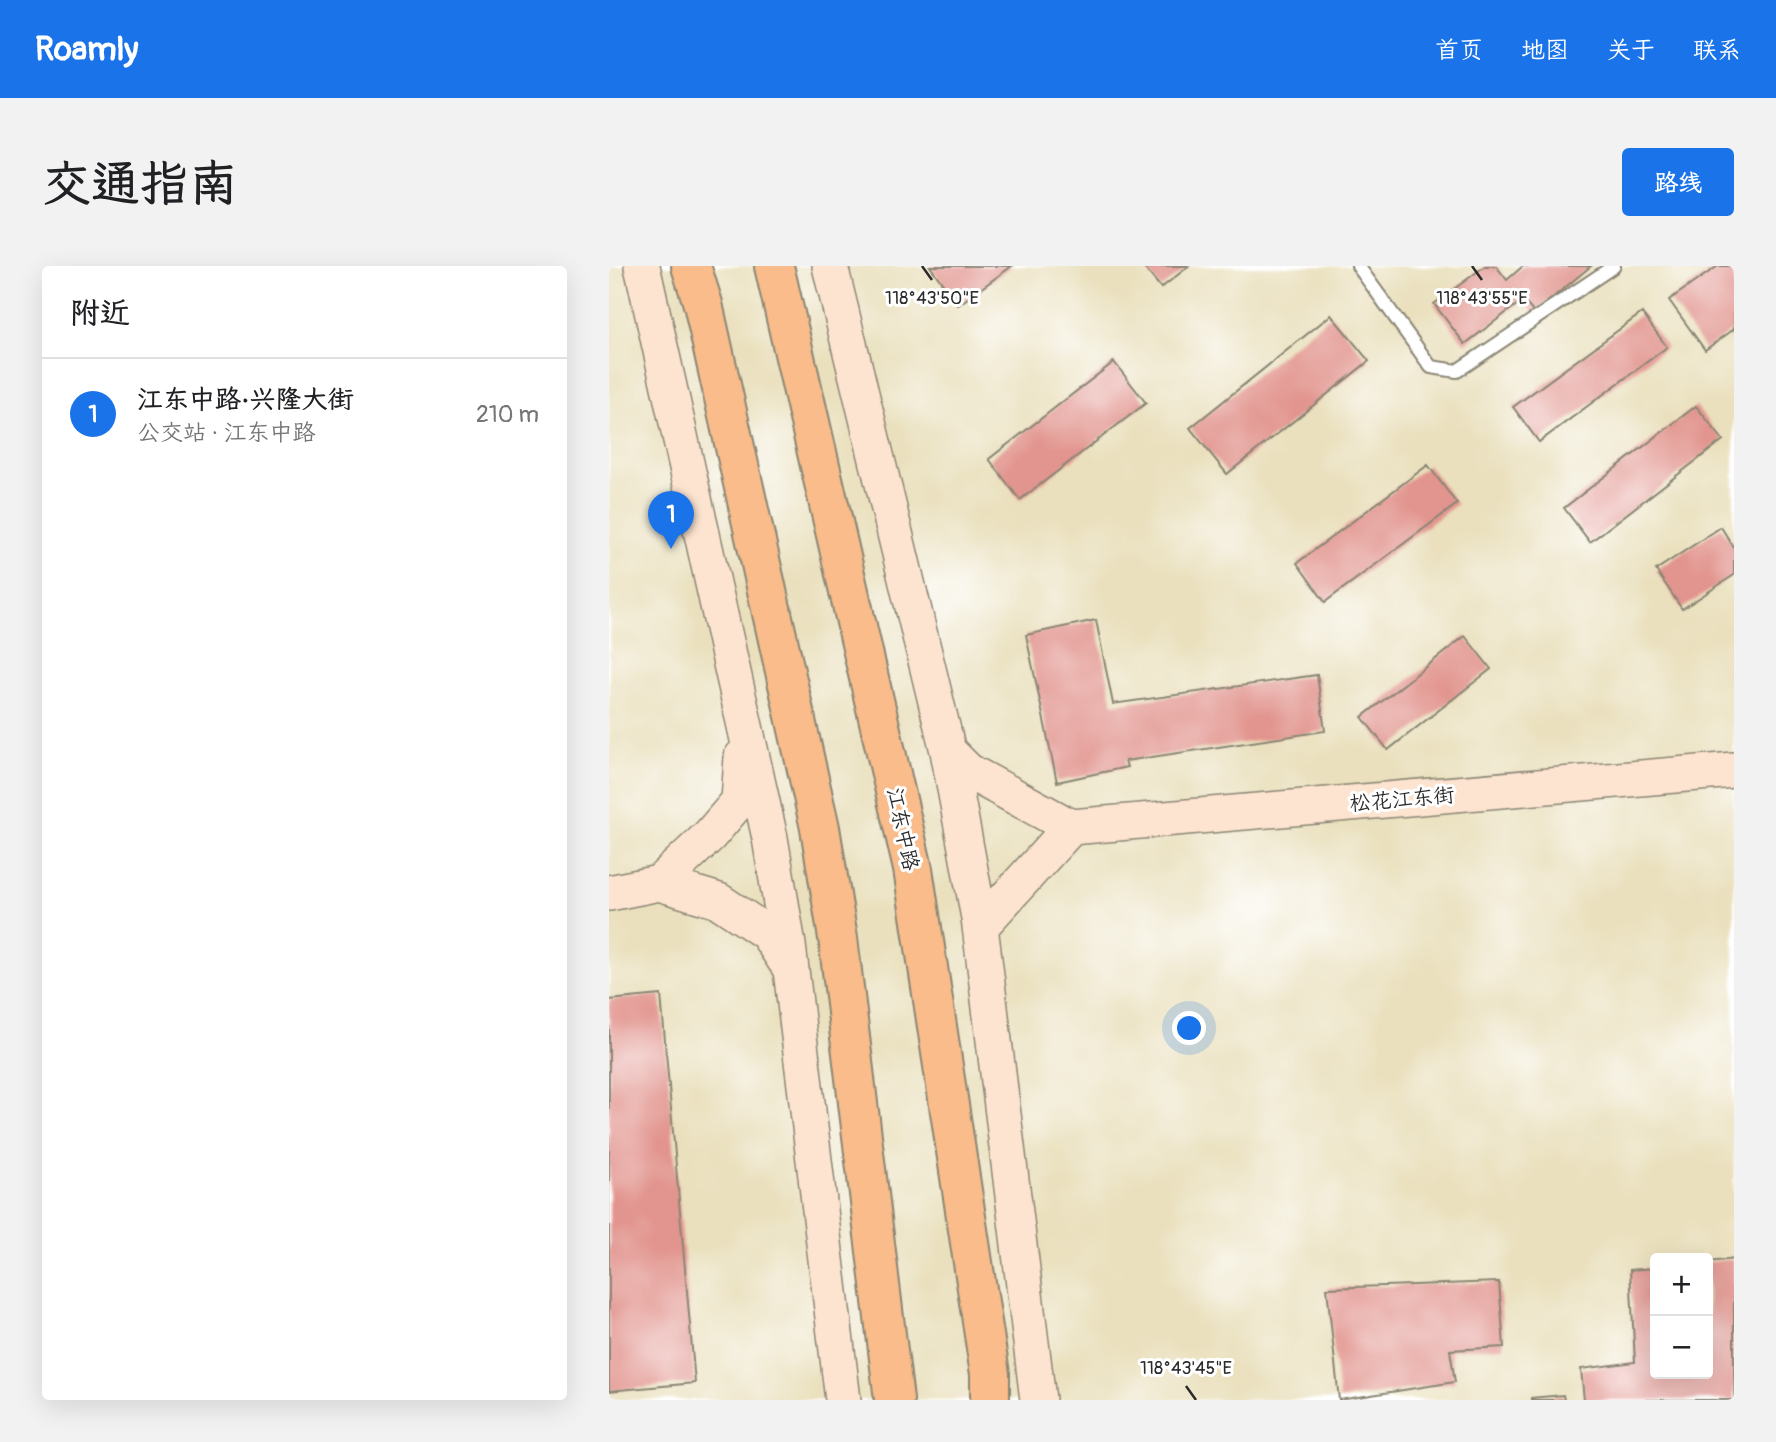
<!DOCTYPE html>
<html lang="zh">
<meta charset="utf-8">
<style>
body{margin:0;font-family:Pangolin,"LXGW WenKai TC",sans-serif;background:#f2f2f2;color:#202124}
.controls{position:absolute;right:21px;bottom:21px;display:grid;overflow:hidden;border-radius:7px;box-shadow:0 7px 28px #0002}
.controls button{width:63px;height:63px;display:grid;place-items:center;padding:0;border:0;border-bottom:2px solid #e0e0e0;background:#fff;color:#202124;font:35px sans-serif}
.you{position:absolute;left:581px;top:763px;width:24px;height:24px;margin:-18px;border:5px solid #fff;border-radius:50%;background:#1a73e8;box-shadow:0 0 0 10px #1a73e833}
.badge{display:grid;place-items:center;width:46px;height:46px;border-radius:50%;background:#1a73e8;color:#fff;font-size:23px;font-weight:700}
.pin{position:absolute;translate:-50% -58px;filter:drop-shadow(0 2px 4px #0008)}
.pin::after{content:'';position:absolute;top:37px;width:24px;height:21px;background:inherit;clip-path:polygon(0 0,100% 0,50% 100%)}
.list{margin:0;padding:0;list-style:none}
h2{display:flex;justify-content:space-between;align-items:center;height:91px;margin:0;padding:0 28px;font-size:30px}
h2 small{font-size:23px;font-weight:400;color:#757577}
.list li{display:grid;grid-template-columns:46px 1fr auto;gap:21px;align-items:center;box-sizing:border-box;height:112px;padding:0 28px;border-top:2px solid #e0e0e0}
.list b{display:block;font-size:26px;white-space:nowrap}
.list p{margin:0;font-size:23px;white-space:nowrap;color:#757577}
.list em{font-size:23px;font-style:normal;color:#757577}
.map{position:relative;flex:none;width:1125px;height:1134px;overflow:hidden;border-radius:7px}
header{display:flex;align-items:center;gap:42px;box-sizing:border-box;height:98px;padding:0 35px;background:#1a73e8;color:#fff}
header strong{font-size:33px}
nav{display:flex;gap:38px;margin-inline-start:auto;font-size:24px}
.intro{display:flex;align-items:center;justify-content:space-between;box-sizing:border-box;height:168px;padding:0 42px}
h1{margin:0;font-size:49px}
.button{padding:18px 32px;border-radius:7px;background:#1a73e8;color:#fff;font-size:24px;font-weight:700}
main{display:flex;gap:42px;padding:0 42px}
aside{flex:1;background:#fff;border-radius:7px;box-shadow:0 7px 28px #0002}
.map>svg:first-child{display:block}
.building{fill:#e2948e}
.lines{fill:none;stroke-linecap:round;stroke-linejoin:round}
.lane-casing{stroke:#8a8674;stroke-width:16}
.secondary-casing{stroke:#8a8674;stroke-width:38}
.primary-casing{stroke:#8a8674;stroke-width:42}
.lane{stroke:#fff;stroke-width:12}
.secondary{stroke:#fde4d0;stroke-width:35}
.primary{stroke:#f9bc8a;stroke-width:38}
.ticks{fill:none;stroke:#2b2b2b;stroke-width:2.5}
.labels{text-anchor:middle;stroke-width:6;stroke-linejoin:round;paint-order:stroke}
.street-label{font-size:21px;fill:#2b2b2b;stroke:#fff}
.ticks-label{font-size:18px;text-anchor:middle;fill:#2b2b2b;stroke:#fff;stroke-width:6;stroke-linejoin:round;paint-order:stroke}
</style>
<header>
<strong>Roamly</strong>
<nav><a>首页</a><a>地图</a><a>关于</a><a>联系</a></nav>
</header>
<div class="intro"><h1>交通指南</h1><a class="button">路线</a></div>
<main>
<aside>
<h2>附近<small></small></h2>
<ul class="list">
<li><span class="badge">1</span><div><b>江东中路·兴隆大街</b><p>公交站 · 江东中路</p></div><em>210 m</em></li>
</ul>
</aside>
<div class="map">
<svg width="1125" height="1134" viewBox="0 0 1125 1134">
<rect width="100%" height="100%" fill="#fff"/>
<filter id="ink" filterUnits="userSpaceOnUse"><feTurbulence type="fractalNoise" baseFrequency=".0143" numOctaves="2"/><feDisplacementMap in="SourceGraphic" scale="14" xChannelSelector="R" yChannelSelector="G"/><feConvolveMatrix kernelMatrix="1 2 1 2 8 2 1 2 1" color-interpolation-filters="sRGB"/></filter>
<filter id="wash" filterUnits="userSpaceOnUse"><feTurbulence type="fractalNoise" baseFrequency=".00686" numOctaves="4" result="noise"/><feDisplacementMap in="SourceGraphic" scale="28" xChannelSelector="R" yChannelSelector="G"/><feGaussianBlur stdDeviation="1.57" result="paint"/><feColorMatrix in="noise" values="0 0 0 0 0 0 0 0 0 0 0 0 0 0 0 0 0 1.4 0 .05"/><feComposite in="paint" operator="in"/></filter>
<g filter="url(#wash)">
<rect width="100%" height="100%" fill="#eae0bd"/>
<g id="blocks">
<!-- building -->
<path class="building" d="M321 0H403L349 39Z
M534 0H580L552 22Z
M876 0H887L898 14 914 0H982L925 47 914 34 856 78 825 38Z
M1109 0H1125V63L1096 84 1060 34Z
M1033 47 1058 81 930 176 904 141Z
M722 49 760 95 618 208 581 162Z
M505 96 537 137 411 234 380 193Z
M1087 140 1114 174 981 276 955 242Z
M819 199 848 238 716 336 688 297Z
M1112 261 1125 282V309L1073 343 1047 304Z
M487 354 504 438 708 409 716 465 516 495 518 501 448 516 417 369Z
M856 370 882 403 779 484 753 451Z
M52 729 86 1117 0 1125V734Z
M1125 993V1134H975L972 1103 1026 1096 1021 1004 1046 1002V1108H1099V996Z
M890 1016 895 1081 841 1084 846 1116 730 1134 718 1022Z
M954 1129 955 1134H922V1132Z"/>
</g>
</g>
<g filter="url(#ink)">
<use href="#blocks" fill-opacity="0" stroke="#8a8674" stroke-width="2"/>
<g class="lines">
<defs>
<path id="lane" d="M749 0 822 101 848 105 1005 0"/>
<path id="secondary" d="M33 0 161 572 179 679 234 1134
M221 0 339 485 370 652 429 1134
M339 485 359 505 462 561
M462 561 1125 504
M50 617 101 569 130 535 133 491
M0 627 50 617 110 635 158 667 179 699
M371 661 462 561"/>
<path id="primary" d="M82 0 94 38 211 562 229 672 285 1134
M165 0 304 603 381 1108V1134"/>
</defs>
<!-- lane casing -->
<use href="#lane" class="lane-casing"/>
<!-- secondary casing -->
<use href="#secondary" class="secondary-casing"/>
<!-- primary casing -->
<use href="#primary" class="primary-casing"/>
<!-- lane -->
<use href="#lane" class="lane"/>
<!-- secondary -->
<use href="#secondary" class="secondary"/>
<!-- primary -->
<use href="#primary" class="primary"/>
</g>
</g>
<!-- ticks -->
<path class="ticks" d="M313 0 323 14M863 0 873 14M577 1120 587 1134"/>
<g class="labels">
<!-- street labels -->
<g class="street-label">
<text transform="translate(793 533) rotate(-5)" y="7">松花江东街</text>
<text transform="translate(294 563) rotate(78)" y="7">江东中路</text>
</g>
</g>
<g class="ticks-label">
<text x="323" y="38">118°43'50"E</text>
<text x="873" y="38">118°43'55"E</text>
<text x="577" y="1108">118°43'45"E</text>
</g>
</svg>
<div class="controls">
<button>+</button>
<button>−</button>
</div>
<div class="you"></div>
<div class="pin badge" style="left:62px;top:283px">1</div>
</div>
</main>
